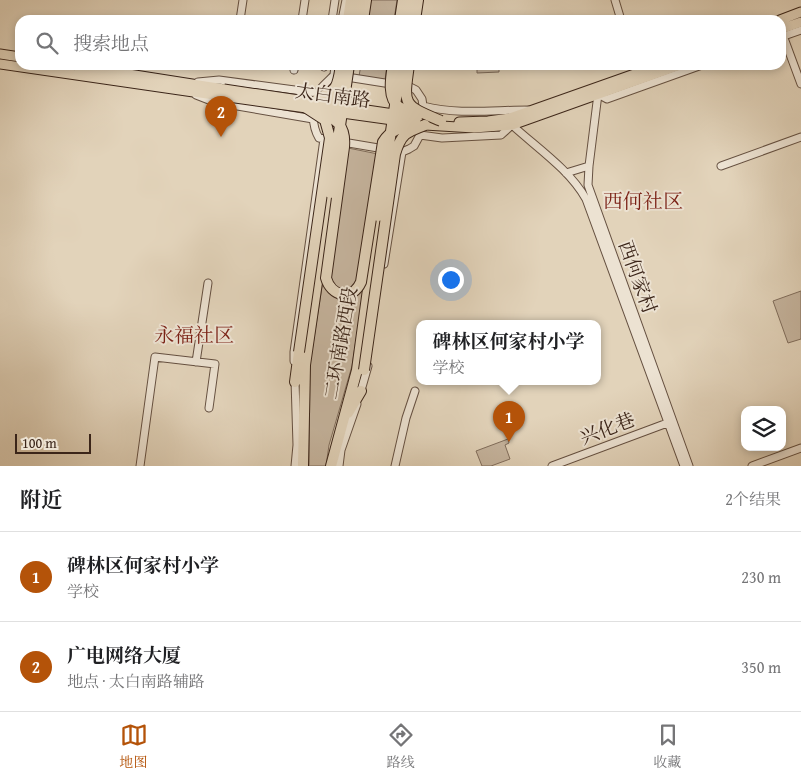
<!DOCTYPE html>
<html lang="zh">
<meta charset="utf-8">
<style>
body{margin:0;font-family:"Gentium Book Plus","Noto Serif SC",serif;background:#f6f6f6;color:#202124}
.controls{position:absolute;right:15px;bottom:15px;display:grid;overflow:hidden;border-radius:10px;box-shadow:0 2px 8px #0003}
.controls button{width:45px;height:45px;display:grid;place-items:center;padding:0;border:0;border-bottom:1px solid #e0e0e0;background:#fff;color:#202124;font:25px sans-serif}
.scale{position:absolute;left:15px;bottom:12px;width:76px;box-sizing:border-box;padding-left:5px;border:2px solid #3b2519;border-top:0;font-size:14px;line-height:18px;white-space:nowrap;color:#3b2519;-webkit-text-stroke:4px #ece2d2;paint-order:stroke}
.you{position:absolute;left:450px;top:279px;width:18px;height:18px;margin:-12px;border:4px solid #fff;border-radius:50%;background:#1a73e8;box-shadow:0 0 0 8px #1a73e833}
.badge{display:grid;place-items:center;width:32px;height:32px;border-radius:50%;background:#b45309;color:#fff;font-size:16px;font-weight:700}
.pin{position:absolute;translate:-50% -41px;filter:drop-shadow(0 1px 2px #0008)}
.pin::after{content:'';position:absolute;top:26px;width:18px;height:15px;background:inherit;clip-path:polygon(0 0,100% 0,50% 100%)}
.popup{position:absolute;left:416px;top:320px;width:185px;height:65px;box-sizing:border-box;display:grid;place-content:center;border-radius:10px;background:#fff;filter:drop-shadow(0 1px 4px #0005);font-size:16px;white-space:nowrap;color:#757577}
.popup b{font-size:19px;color:#202124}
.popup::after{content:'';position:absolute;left:50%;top:100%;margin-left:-10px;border:10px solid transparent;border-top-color:#fff}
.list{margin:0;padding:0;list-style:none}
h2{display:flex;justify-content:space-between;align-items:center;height:65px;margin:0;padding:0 20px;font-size:21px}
h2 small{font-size:16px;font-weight:400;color:#757577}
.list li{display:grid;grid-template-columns:32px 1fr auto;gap:15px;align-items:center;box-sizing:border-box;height:90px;padding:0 20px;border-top:1px solid #e0e0e0}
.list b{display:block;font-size:19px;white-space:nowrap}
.list p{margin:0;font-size:16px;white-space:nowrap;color:#757577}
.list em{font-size:16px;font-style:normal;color:#757577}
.icon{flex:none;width:28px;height:28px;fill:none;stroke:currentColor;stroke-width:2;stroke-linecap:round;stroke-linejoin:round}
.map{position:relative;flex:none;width:801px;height:466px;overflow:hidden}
.search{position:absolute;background:#fff;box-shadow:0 2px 8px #0003;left:15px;right:15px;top:15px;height:55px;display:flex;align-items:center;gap:12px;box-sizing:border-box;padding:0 18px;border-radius:15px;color:#757577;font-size:19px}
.sheet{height:245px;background:#fff}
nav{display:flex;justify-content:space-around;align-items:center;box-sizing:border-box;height:70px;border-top:1px solid #e0e0e0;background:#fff;font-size:14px;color:#757577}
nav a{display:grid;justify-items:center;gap:2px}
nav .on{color:#b45309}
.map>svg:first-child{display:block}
.green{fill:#c6b59f;stroke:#806d5c}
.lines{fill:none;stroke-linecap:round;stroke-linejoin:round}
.minor-casing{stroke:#655041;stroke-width:9}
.major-casing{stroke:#3b2519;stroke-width:11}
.highway-casing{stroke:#3b2519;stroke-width:12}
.minor{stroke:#ece2d2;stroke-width:7}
.major{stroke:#e2d3ba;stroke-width:9}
.highway{stroke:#e2d3ba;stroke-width:10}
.major-bridge-casing{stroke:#3b2519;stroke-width:11;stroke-linecap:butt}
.highway-bridge-casing{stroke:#3b2519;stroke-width:12;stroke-linecap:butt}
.major-bridge{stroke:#e2d3ba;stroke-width:9}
.highway-bridge{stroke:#e2d3ba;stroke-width:10}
.labels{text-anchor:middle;stroke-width:4;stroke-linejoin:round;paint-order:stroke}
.street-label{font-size:19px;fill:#3b2519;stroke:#ece2d2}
.neighbourhood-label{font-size:20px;fill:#7a1f14;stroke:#ece2d2}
</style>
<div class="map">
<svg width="801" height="466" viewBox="0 0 801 466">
<rect width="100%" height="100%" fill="#e2d3ba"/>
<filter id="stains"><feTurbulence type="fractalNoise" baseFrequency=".004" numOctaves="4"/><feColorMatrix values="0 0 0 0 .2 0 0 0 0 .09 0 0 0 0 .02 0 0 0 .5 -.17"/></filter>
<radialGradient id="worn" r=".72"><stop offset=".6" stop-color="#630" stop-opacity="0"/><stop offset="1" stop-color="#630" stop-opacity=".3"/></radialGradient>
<!-- green -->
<path class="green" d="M371 0H397L394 20H368Z
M361 65H387L385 80 359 76Z
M477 65H499V72L477 73Z
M348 148 378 154 358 282 353 288 344 292 330 282Z
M323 280 330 293 364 287 352 366 329 445 326 466H309L310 364Z
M801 291V339L788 343 773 301Z
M508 439 509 443 505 445 510 459 491 466H482L476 451Z"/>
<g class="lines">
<defs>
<path id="minor" d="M615 0 621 20
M240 20 243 0
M302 20 305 0
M332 20 335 0
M342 20 346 0
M781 30 801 84
M781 37 801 30
M635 65 638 73
M324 67 325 65
M294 70 295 65
M334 75 410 87 416 90 422 99 423 106 420 135 414 146 409 149 402 152 319 138C312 127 311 106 317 94 320 87 329 81 334 75Z
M334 75 335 65
M198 82 219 80 317 93
M196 95 214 102 313 119
M423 106C459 115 492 110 528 110
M420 135 442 138 501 135 512 125C537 148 569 169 586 199L684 466
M721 166 801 137
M566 173 589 166
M384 264 402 152
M294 361V352L324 139
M196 362 208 283
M360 394 368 366
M140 466 155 357 215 364 209 408
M295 466 297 445 295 380
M339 466 341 450 357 404
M395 466 406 418 415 391
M552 466 670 422
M689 466 588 185 589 166 598 94 607 99 702 65
M752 466 801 448"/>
<path id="major" d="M780 20 801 12
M781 29 801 22
M0 54 20 57
M0 64 221 96
M71 65 224 89
M459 122 488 121 510 118 660 65
M425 125 474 128 512 125 680 65"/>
<path id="highway" d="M348 20 351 0
M356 20 359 0
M363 20 366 0
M400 20 403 0
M407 20 410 0
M415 20 418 0
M295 382 299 352
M348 413 361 391
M303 466 305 365 330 193
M331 466 357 370 378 216"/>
</defs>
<!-- minor casing -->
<use href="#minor" class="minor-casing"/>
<!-- major casing -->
<use href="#major" class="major-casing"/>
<!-- highway casing -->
<use href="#highway" class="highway-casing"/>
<!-- minor -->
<use href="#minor" class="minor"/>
<!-- major -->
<use href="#major" class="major"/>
<!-- highway -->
<use href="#highway" class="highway"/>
<defs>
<path id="major-bridge" d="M224 89 414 117
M221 96 414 123"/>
<path id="highway-bridge" d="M393 65C391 77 387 98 399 107 405 110 411 113 417 117
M409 65C403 106 403 105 441 121
M318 98C338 92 338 84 341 65
M312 102C323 100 340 101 349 92
M318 110C336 119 346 125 344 147L326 278C331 296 352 302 361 282L383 142C391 129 402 127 416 124
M330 193 349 65
M378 216 401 66
M299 352 330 138 325 120 305 107
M364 370 395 154C401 134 406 132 425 125"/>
</defs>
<!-- major-bridge casing -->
<use href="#major-bridge" class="major-bridge-casing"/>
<!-- highway-bridge casing -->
<use href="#highway-bridge" class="highway-bridge-casing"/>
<!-- major-bridge -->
<use href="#major-bridge" class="major-bridge"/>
<!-- highway-bridge -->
<use href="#highway-bridge" class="highway-bridge"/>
</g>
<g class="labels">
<!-- street labels -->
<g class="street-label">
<text transform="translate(333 95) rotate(8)" y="7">太白南路</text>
<text transform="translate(638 277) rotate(70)" y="7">西何家村</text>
<text transform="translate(340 343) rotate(-80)" y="7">二环南路西段</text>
<text transform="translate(607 428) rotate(-21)" y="7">兴化巷</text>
</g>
<!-- neighbourhood labels -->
<g class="neighbourhood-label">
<text x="643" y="208">西何社区</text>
<text x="194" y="342">永福社区</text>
</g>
</g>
<rect width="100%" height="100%" filter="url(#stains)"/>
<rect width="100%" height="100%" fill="url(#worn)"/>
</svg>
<div class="controls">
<button><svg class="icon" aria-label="layers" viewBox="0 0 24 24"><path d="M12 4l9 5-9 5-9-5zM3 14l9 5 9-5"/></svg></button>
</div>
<div class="scale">100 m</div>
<div class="you"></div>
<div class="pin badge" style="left:509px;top:442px">1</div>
<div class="popup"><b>碑林区何家村小学</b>学校</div>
<div class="pin badge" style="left:221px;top:137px">2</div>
<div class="search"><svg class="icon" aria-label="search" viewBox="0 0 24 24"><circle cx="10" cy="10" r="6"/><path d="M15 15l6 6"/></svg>搜索地点</div>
</div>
<section class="sheet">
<h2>附近<small>2个结果</small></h2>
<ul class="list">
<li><span class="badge">1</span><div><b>碑林区何家村小学</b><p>学校</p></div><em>230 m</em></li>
<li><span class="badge">2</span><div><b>广电网络大厦</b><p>地点 · 太白南路辅路</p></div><em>350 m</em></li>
</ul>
</section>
<nav>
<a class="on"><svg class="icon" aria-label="map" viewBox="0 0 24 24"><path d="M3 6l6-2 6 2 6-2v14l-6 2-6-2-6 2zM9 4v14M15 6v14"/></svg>地图</a>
<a><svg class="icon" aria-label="directions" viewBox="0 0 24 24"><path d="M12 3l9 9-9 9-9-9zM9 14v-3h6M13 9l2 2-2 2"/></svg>路线</a>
<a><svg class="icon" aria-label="saved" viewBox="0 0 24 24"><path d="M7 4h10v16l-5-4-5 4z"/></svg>收藏</a>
</nav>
